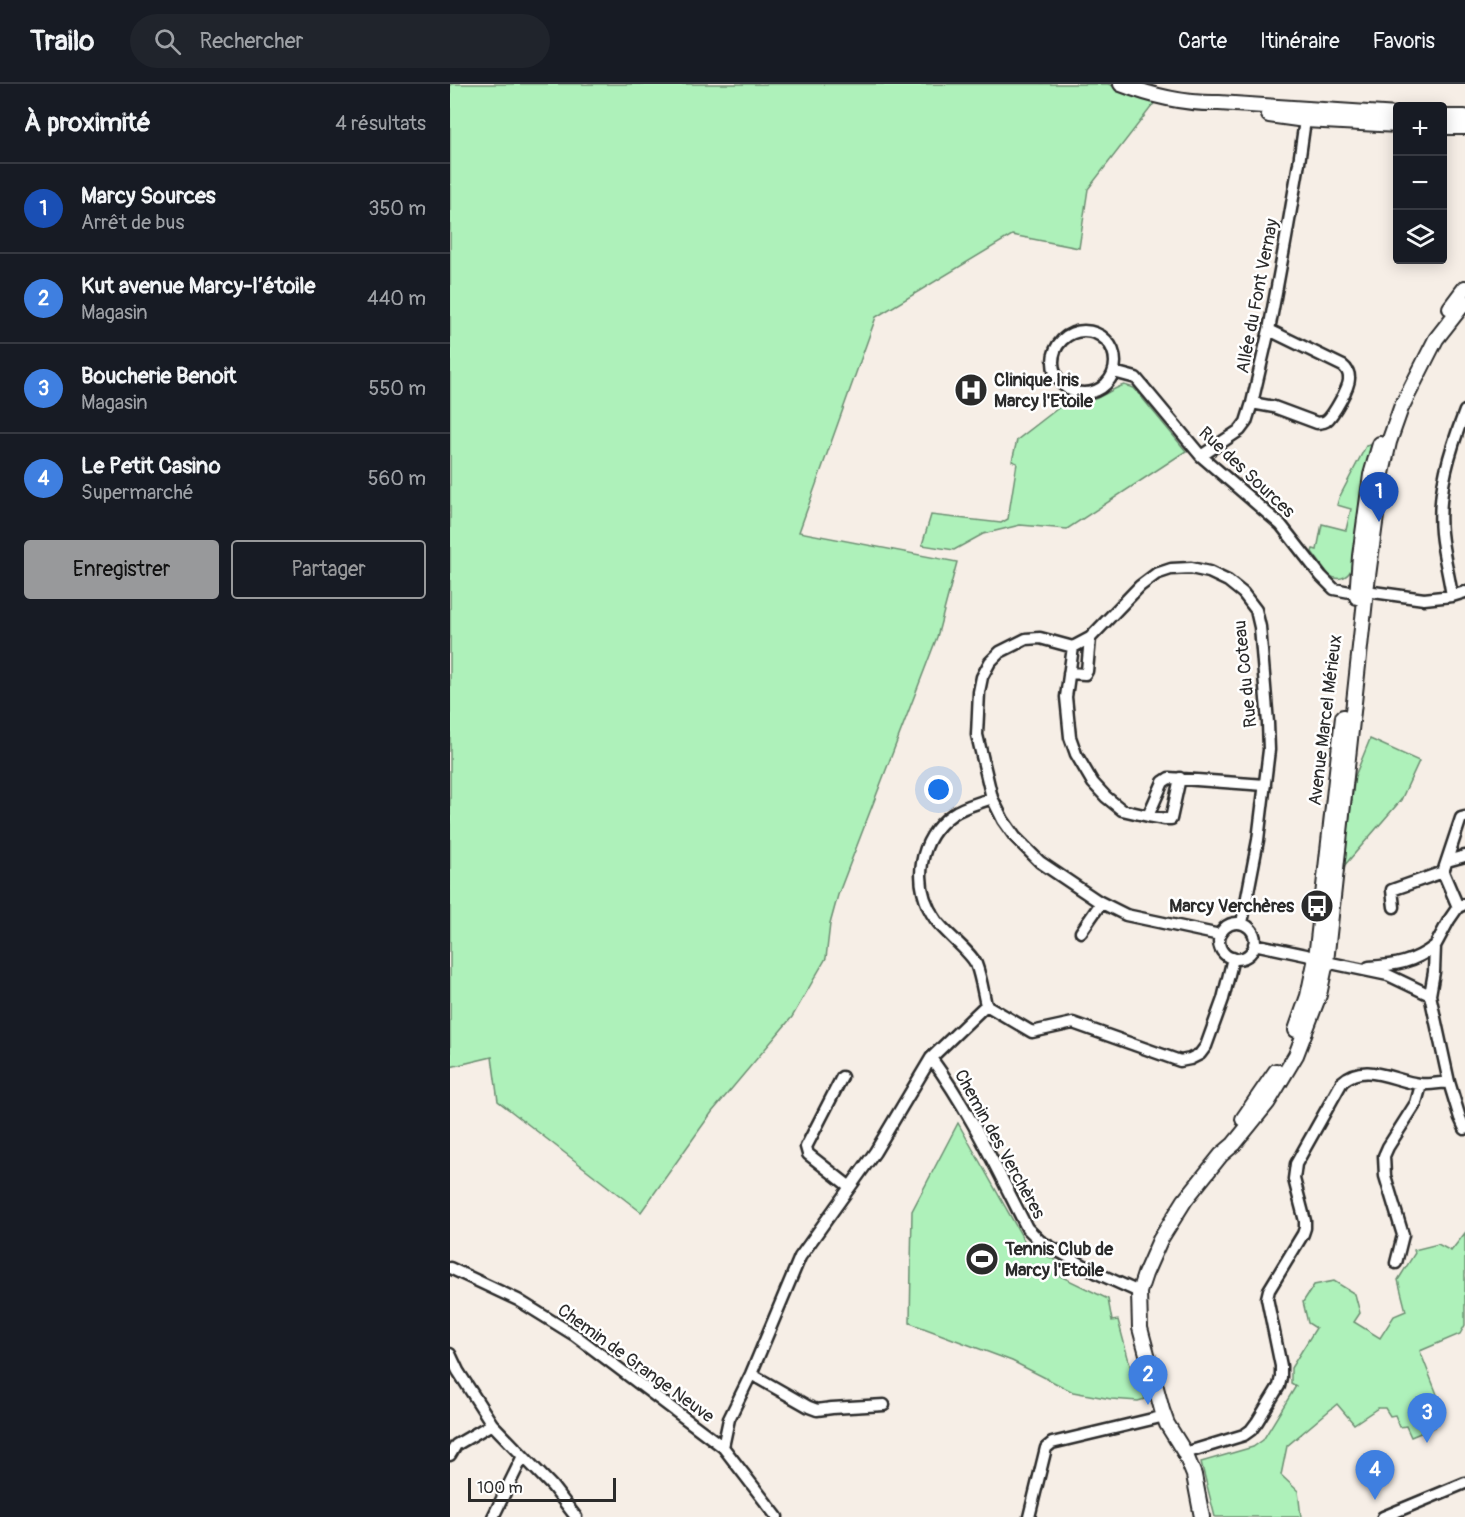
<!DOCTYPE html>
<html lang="fr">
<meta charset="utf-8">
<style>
body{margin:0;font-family:Pangolin,sans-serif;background:#20242c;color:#f1f3f6}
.controls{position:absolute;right:18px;top:18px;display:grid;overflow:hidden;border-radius:6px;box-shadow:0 3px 15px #0003}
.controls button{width:54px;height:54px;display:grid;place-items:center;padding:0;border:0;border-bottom:2px solid #363941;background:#171b24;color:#f1f3f6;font:30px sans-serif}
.scale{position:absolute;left:18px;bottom:15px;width:148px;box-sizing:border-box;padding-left:6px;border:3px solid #2b2b2b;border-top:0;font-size:16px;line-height:21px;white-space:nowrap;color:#2b2b2b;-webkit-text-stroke:4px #fff;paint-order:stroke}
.you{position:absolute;left:489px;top:706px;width:21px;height:21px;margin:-15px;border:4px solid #fff;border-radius:50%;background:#1a73e8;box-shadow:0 0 0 9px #1a73e833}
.badge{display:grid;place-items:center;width:39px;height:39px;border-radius:50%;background:#98999b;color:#fff;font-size:20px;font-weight:700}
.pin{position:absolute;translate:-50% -50px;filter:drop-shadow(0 2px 3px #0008)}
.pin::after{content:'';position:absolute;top:32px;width:21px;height:18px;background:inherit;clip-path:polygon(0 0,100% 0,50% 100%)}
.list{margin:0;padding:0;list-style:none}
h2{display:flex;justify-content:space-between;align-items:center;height:78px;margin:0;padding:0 24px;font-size:26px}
h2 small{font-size:20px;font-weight:400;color:#9ea1a6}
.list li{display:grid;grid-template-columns:39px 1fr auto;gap:18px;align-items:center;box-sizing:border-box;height:90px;padding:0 24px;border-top:2px solid #363941}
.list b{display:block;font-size:22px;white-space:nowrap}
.list p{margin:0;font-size:20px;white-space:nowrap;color:#9ea1a6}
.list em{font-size:20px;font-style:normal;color:#9ea1a6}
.actions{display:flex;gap:12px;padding:18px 24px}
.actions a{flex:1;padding:14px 0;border:2px solid #98999b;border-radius:6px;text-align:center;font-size:21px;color:#98999b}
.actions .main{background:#98999b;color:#111}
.icon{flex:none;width:33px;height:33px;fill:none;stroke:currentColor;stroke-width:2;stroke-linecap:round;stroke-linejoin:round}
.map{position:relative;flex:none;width:1015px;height:1433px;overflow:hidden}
header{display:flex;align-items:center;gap:36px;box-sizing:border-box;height:84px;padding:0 30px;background:#171b24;border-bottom:2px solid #363941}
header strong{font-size:28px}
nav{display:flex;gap:33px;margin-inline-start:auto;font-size:21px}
.search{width:420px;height:54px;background:#20242c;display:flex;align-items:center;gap:15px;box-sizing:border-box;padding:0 21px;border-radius:33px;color:#9ea1a6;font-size:22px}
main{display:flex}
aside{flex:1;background:#171b24}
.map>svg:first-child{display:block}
.green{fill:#aef1ba;stroke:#6c8e72;stroke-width:1.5}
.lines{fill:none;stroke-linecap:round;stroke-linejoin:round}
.minor-casing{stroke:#2b2b2b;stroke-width:15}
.major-casing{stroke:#2b2b2b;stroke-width:18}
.minor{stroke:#fff;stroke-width:10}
.major{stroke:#fff;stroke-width:14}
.labels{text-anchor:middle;stroke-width:5;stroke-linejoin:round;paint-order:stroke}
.street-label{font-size:18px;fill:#2b2b2b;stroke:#fff}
.poi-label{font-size:18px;font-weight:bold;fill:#2b2b2b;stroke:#fff;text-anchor:start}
</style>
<header>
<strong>Trailo</strong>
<div class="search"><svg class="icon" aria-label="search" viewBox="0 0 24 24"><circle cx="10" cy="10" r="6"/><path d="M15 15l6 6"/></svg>Rechercher</div>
<nav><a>Carte</a><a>Itinéraire</a><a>Favoris</a></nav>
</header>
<main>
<aside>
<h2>À proximité<small>4 résultats</small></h2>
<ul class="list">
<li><span class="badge" style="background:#1a4fb4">1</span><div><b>Marcy Sources</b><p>Arrêt de bus</p></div><em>350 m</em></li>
<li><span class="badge" style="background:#3f7fe0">2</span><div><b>Kut avenue Marcy-l’étoile</b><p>Magasin</p></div><em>440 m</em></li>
<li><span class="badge" style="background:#3f7fe0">3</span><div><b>Boucherie Benoit</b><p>Magasin</p></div><em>550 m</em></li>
<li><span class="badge" style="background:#3f7fe0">4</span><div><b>Le Petit Casino</b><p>Supermarché</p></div><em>560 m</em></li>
</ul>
<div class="actions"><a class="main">Enregistrer</a><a>Partager</a></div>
</aside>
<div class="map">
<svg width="1015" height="1433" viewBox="0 0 1015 1433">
<rect width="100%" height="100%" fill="#f6eee6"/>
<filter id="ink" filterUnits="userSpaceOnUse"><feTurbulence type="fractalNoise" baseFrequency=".0167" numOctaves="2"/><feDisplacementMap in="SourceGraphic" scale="12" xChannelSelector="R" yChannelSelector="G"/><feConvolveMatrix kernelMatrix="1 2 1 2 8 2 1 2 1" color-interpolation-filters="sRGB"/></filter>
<g filter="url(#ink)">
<!-- green -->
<path class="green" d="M0 0H658L690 12 706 17 638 105 629 164 562 151 426 233 349 448 507 478 487 553 388 811 380 840 376 874 342 933 262 1028 191 1128 48 1017 42 973 0 983Z
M674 301 684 304 736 367 617 445 570 441 533 450 504 466 472 461 481 431 551 439 558 435 567 379 562 377 567 356 620 315C642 324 655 307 674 301Z
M920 361H921C911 401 907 441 903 481 900 492 890 499 879 491L862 468 863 465 867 466 872 440 896 446 901 425 887 421 889 414 916 362Z
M920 655 969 677 951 716 893 783 905 692Z
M508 1039 575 1158 583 1165 612 1179 606 1190 658 1215 662 1237 668 1236 685 1300 693 1307 695 1315 688 1317 661 1315 623 1308 562 1277 460 1239 462 1127Z
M1015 1149V1241L1010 1250 970 1267 990 1318 977 1323 985 1343 961 1353 956 1342 950 1343 945 1331 940 1332 935 1324H928L904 1340 887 1320 837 1362 831 1391 848 1407 851 1433H765L751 1378 803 1363 813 1356 846 1302 841 1299V1284L866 1244 858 1239 853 1218 864 1201 884 1197 905 1210 910 1229 904 1238 930 1254 944 1232 956 1227 948 1196 965 1169 964 1166 988 1160 1001 1167Z"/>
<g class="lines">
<defs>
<path id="minor" d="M603 278a31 31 0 1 1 62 0a31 31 0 1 1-62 0Z
M664 288 686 294 751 372 831 441 871 492 884 505 900 508 916 507 974 515 1002 512 1015 508
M802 319 824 323 867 339C871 338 873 339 876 337 883 332 900 302 899 294 899 288 897 285 893 282L819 246
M751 372 790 346 796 338 802 319 819 246 836 154 849 79 855 36 859 31
M1002 512C999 491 993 470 991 449 987 407 1000 366 1015 327
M623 563 640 554 690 502 706 490 721 485 741 484 759 488 778 497 793 509 806 526 810 543 818 639 819 666 808 756 792 839
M623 563 590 554 576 555 550 568 540 578 532 593 529 608 527 651 542 714 553 736 565 753 590 778 648 817 676 831 770 851
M623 563 616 613 620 653 626 670 643 699 656 713 672 726 698 732 713 698 719 694 815 701
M619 589 635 590 637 587 640 554
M698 732 715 735H721L730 694
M997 777 1015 772
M1015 820 1008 823 999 836 985 862 984 888 980 911 999 998 1010 1034 1015 1045
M944 823 942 806 993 788
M1008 823 993 788 1011 734 1015 733
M769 857a18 18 0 1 1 36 0a18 18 0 1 1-36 0Z
M631 848 651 819
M804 860 856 871 876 878 938 891 980 911
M919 883C945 881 963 879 985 862
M536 921C533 908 531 893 526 880 521 868 495 849 486 836 461 802 468 754 503 730 514 722 530 719 542 714
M481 974C520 1027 547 1086 577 1144L590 1157 649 1190 689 1208
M392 993 356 1063 358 1070 400 1103
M946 1179 953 1151 935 1092 934 1072 938 1063 966 1019 971 1001
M0 1184 68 1216 126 1252 273 1363 327 1433
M0 1270 8 1287 42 1340 102 1402 126 1433
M301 1290 359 1323 367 1326 382 1324 434 1321
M273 1363 279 1335 301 1290 350 1173 425 1068 481 974 536 921 582 948 623 939 730 977 740 975 750 970 756 962 773 915 783 874
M735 1369 794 1351 801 1346 807 1338 829 1302 831 1293V1282L817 1214 819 1206 853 1150 855 1144V1137L844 1095 846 1080 892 998C915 977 943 997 970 1000 979 1001 989 999 999 998
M0 1371 6 1361 42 1340
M43 1433 73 1372
M579 1433 596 1364 602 1359 715 1332
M933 1433 1015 1399"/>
<path id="major" d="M671 0C702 12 735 20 769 19L948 31
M819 31 855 36 948 41
M992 33H1015
M992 43H1015
M1000 224 1015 204
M907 513 910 472 921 391 930 360
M846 946 858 912 866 874 893 633
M793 1035 826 987
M752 1433 744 1391 735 1369 717 1340 712 1326 690 1244 689 1208 695 1190 710 1156 735 1116 771 1071 784 1060 818 1018 846 971 869 911 876 878 916 507 931 394 939 358 951 324 986 255 1015 218"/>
</defs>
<!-- minor casing -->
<use href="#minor" class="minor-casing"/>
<!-- major casing -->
<use href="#major" class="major-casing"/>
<!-- minor -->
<use href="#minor" class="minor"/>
<!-- major -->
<use href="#major" class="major"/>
</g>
</g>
<!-- icons -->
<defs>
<symbol id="hospital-disc" viewBox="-11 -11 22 22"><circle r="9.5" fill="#2b2b2b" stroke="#fff"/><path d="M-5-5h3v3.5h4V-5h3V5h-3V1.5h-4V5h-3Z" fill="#fff"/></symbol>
<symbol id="bus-disc" viewBox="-11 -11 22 22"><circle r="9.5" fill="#2b2b2b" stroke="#fff"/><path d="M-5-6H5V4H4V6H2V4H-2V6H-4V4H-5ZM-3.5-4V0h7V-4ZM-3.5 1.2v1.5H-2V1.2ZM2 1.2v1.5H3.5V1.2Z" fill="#fff"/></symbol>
<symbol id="stadium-disc" viewBox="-11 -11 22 22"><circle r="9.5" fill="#2b2b2b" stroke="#fff"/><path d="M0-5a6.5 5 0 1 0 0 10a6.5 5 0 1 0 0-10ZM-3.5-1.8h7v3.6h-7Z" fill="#fff"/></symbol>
</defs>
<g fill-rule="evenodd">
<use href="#hospital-disc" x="502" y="287" width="38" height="38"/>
<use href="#bus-disc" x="848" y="803" width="38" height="38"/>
<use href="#stadium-disc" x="513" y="1156" width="38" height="38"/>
</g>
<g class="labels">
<!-- street labels -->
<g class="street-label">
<text transform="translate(807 212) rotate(-79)" y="6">Allée du Font Vernay</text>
<text transform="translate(797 388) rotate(43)" y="6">Rue des Sources</text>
<text transform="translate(795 590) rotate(-96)" y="6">Rue du Coteau</text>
<text transform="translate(875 636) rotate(-83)" y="6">Avenue Marcel Mérieux</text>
<text transform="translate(550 1060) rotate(61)" y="6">Chemin des Verchères</text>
<text transform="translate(186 1279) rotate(36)" y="6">Chemin de Grange Neuve</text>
</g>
<!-- poi labels -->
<g class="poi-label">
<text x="544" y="302">Clinique Iris<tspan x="544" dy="21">Marcy l'Etoile</tspan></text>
<text x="844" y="828" text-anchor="end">Marcy Verchères</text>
<text x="555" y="1171">Tennis Club de<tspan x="555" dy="21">Marcy l'Etoile</tspan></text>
</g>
</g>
</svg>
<div class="controls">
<button>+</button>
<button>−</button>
<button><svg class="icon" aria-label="layers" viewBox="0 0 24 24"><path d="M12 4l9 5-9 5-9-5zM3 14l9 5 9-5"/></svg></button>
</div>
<div class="scale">100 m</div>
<div class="you"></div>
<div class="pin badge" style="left:929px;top:438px;background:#1a4fb4">1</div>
<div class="pin badge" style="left:698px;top:1321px;background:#3f7fe0">2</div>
<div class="pin badge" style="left:977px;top:1359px;background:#3f7fe0">3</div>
<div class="pin badge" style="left:925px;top:1416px;background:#3f7fe0">4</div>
</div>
</main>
